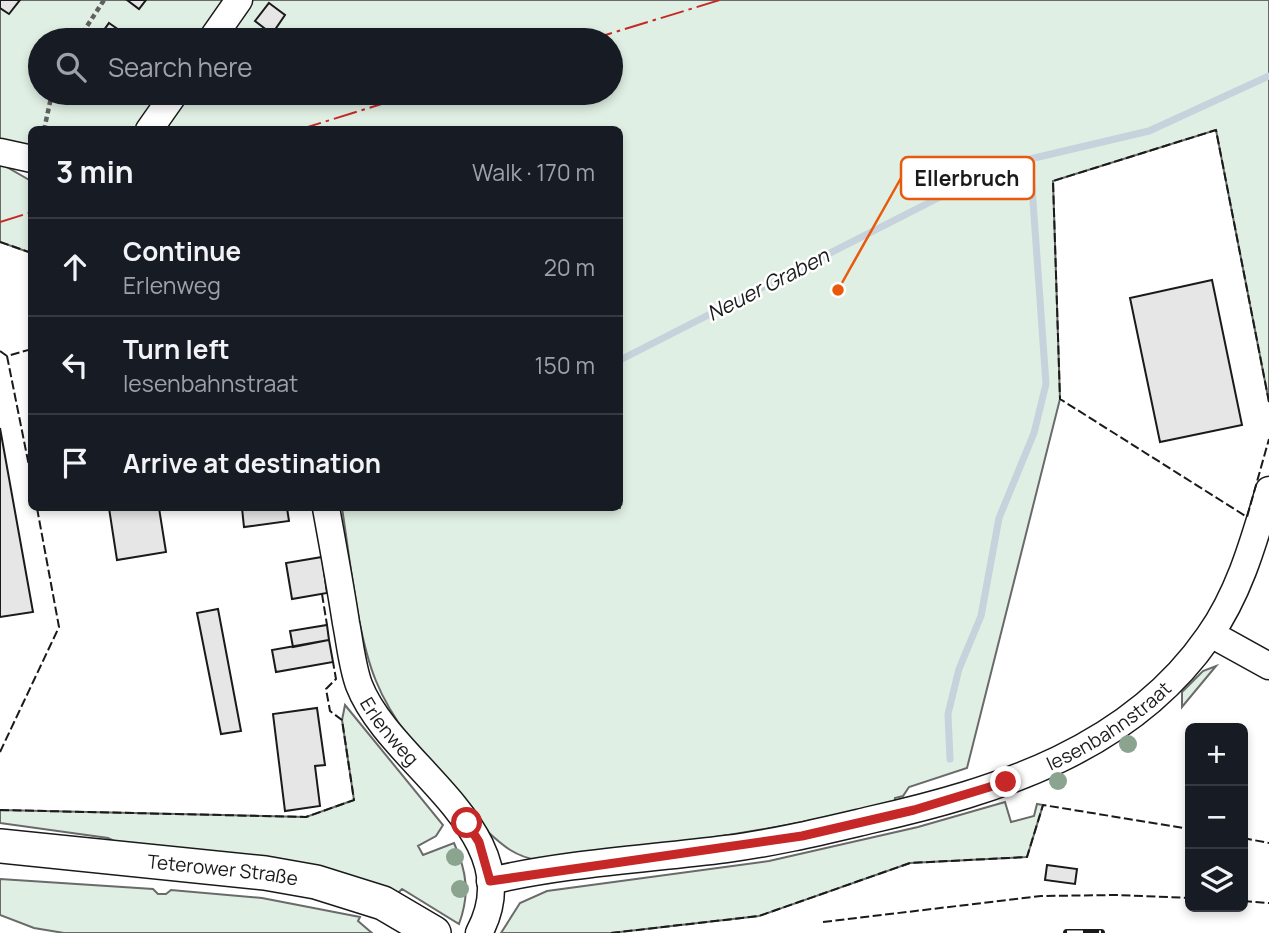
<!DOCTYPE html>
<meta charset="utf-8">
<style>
body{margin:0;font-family:Manrope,sans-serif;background:#20242c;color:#f1f3f6}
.controls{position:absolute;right:21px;bottom:21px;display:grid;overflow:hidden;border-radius:10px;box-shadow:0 4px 10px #0003}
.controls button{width:63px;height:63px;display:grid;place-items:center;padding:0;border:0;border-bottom:2px solid #363941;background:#171b24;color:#f1f3f6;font:35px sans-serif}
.stop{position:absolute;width:21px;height:21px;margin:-16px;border:5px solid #c62828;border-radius:50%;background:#fff}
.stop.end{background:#c62828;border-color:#fff;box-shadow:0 2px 7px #0008}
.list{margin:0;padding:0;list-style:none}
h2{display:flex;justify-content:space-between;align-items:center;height:91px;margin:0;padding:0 28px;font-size:30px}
h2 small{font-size:23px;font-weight:400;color:#9ea1a6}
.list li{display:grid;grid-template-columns:46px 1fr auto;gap:21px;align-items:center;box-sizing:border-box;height:98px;padding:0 28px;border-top:2px solid #363941}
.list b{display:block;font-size:26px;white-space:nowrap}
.list p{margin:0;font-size:23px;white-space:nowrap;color:#9ea1a6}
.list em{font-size:23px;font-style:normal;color:#9ea1a6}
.icon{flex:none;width:38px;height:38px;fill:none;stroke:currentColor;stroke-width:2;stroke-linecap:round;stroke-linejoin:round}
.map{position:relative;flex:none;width:1269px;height:933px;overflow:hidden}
.search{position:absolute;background:#171b24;box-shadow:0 4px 10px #0003;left:28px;top:28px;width:595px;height:77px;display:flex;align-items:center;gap:18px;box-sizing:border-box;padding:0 24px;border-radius:38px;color:#9ea1a6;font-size:26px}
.panel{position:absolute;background:#171b24;box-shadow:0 4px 10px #0003;left:28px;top:126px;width:595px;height:385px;border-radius:10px}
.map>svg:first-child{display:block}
.green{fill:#e0efe3;stroke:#6a6a6a;stroke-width:2}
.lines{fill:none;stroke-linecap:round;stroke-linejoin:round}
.stream{stroke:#c6d2dc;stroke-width:7}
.building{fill:#e6e6e6;stroke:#1a1a1a;stroke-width:2}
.minor-casing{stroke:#1a1a1a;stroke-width:29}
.major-casing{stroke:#1a1a1a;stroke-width:36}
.path{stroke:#5f5f5f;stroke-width:4.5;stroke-dasharray:5 3.5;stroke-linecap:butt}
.minor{stroke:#fff;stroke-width:26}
.major{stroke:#fff;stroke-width:33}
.rail-casing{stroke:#1a1a1a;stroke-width:8}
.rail{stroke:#fff;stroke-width:5;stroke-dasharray:16;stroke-linecap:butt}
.fence{stroke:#1a1a1a;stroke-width:2;stroke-dasharray:9 3.5;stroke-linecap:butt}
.power{stroke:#c62828;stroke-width:2;stroke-dasharray:24 5 3.5 5;stroke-linecap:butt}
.tree{fill:#8aa48f}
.route{stroke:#c62828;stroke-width:9}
.labels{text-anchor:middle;stroke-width:5;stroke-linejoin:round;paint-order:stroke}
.street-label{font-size:19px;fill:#1a1a1a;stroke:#fff}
.water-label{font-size:21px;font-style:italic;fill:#1a1a1a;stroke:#fff}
.leader{fill:none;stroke:#e8590c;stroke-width:2.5}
.callout-dot{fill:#e8590c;stroke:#fff;stroke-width:2.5}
.callout{fill:#fff;stroke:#e8590c;stroke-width:2.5}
.callout-label{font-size:21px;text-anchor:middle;font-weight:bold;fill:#1a1a1a}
</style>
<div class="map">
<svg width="1269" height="933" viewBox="0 0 1269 933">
<rect width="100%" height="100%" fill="#fff"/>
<!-- green -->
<path class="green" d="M0 0H224L197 40H40V93H162L137 129 32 130 31 149 0 146Z
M250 0H1269V402L1216 130 1053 181 1060 399 967 768 909 787 903 796 895 798V802C777 831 659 846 538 860 516 857 503 846 487 831 450 783 399 738 376 681 357 635 350 558 342 508H620V130H158L185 93H611V40H222Z
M0 163 31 181V253L0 242Z
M1216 666 1182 707V692L1203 671Z
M345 705 443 825 436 836 418 846 423 855 454 843C467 872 470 894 459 924L402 889 398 893 126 847 108 838 0 823V810L306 817 354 800 342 720Z
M1005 802 1011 822 1034 816 1037 804 1043 805 1027 857 910 863 759 916 611 933H501L520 903 547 891 769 861 918 827Z
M0 879 153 889 158 894H166L171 890 262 898 360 917 358 921 372 933H64L34 928 0 915Z"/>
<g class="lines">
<!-- stream -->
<path class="stream" d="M620 360 942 196 1030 159 1149 131 1269 76
M950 759 948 714 959 669 981 616 999 518 1034 433 1046 384 1030 159"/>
</g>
<!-- building -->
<path class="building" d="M0 0H20L9 14 0 8Z
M127 0H146L139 9Z
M269 3 285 15 272 34 255 21Z
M109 23 129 37 126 40H104L99 37Z
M1212 280 1242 425 1160 442 1130 298Z
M0 428 33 612 0 617Z
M109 508H159L166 552 117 560Z
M242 508H287L289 521 244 527Z
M322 557 327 593 292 599 286 563Z
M218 609 241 731 221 734 197 613Z
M327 625 329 640 293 647 290 631Z
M329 640 333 662 276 672 272 650Z
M317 708 325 765 315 766 320 806 285 811 273 714Z
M1047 865 1077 869 1075 884 1045 880Z"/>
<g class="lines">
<defs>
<g id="minor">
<path d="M211 40 239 0"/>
<path d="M149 130 175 93"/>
<path d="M0 152 32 159"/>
<path id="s1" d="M326 508C333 546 340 584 346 623 350 643 352 666 359 685 390 766 533 833 479 933"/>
<path d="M1211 634 1269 666"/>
<path id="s2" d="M490 881C567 863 648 859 726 849 774 843 823 831 870 820 999 791 1131 749 1209 636 1240 592 1254 540 1269 490"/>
</g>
<g id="major">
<path id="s3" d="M0 846 265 873 316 882 383 903 434 933"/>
</g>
</defs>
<!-- minor casing -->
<use href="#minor" class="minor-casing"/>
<!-- major casing -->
<use href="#major" class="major-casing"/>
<!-- path -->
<path class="path" d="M78 40 104 0
M44 130 52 93"/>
<!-- minor -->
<use href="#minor" class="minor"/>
<!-- major -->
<use href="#major" class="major"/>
<defs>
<path id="rail" d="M1067 933H1101"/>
</defs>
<!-- rail casing -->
<use href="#rail" class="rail-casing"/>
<!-- rail -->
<use href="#rail" class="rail"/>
<!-- fence -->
<path class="fence" d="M0 242 32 253
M0 351 7 356 32 349
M7 356 32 481
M1269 402 1216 130 1053 181 1060 399 1247 517 1269 439
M322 594 327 625
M0 752 59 627 37 508
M0 810 306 817 354 800 342 720 330 711 326 689 336 679 333 662
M1243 838 1269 843
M1243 901 1269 903
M823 922 1041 896 1118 895 1190 898
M611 933 759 916 910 863 1027 857 1043 805 1190 829"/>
<!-- power -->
<path class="power" d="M589 40 720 0
M298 130 417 93
M0 222 32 212"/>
</g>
<!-- trees -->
<g class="tree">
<circle cx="1128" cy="744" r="9"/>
<circle cx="1058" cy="781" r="9"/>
<circle cx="455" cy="857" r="9"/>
<circle cx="460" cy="889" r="9"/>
</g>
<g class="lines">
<!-- route -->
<path class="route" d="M467 823 479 842 490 881 802 836 914 810 1006 782"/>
</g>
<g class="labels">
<!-- street labels -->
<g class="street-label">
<text dy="7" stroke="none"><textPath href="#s2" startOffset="644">Iesenbahnstraat</textPath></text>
<text dy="7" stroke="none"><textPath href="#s1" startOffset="236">Erlenweg</textPath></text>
<text dy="7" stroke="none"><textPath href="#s3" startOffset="224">Teterower Straße</textPath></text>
</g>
<!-- water labels -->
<g class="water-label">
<text transform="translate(768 285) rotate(-27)" y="7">Neuer Graben</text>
</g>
</g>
<!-- callouts -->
<path class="leader" d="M838 290L901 178"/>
<circle class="callout-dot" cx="838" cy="290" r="7"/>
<rect class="callout" x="901" y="157" width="133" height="42" rx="7"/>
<g class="callout-label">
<text x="967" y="186">Ellerbruch</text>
</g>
</svg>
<div class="controls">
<button>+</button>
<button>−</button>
<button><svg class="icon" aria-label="layers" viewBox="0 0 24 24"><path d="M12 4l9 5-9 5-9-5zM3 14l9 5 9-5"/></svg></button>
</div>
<div class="stop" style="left:467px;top:823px"></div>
<div class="stop end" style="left:1006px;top:782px"></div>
<div class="search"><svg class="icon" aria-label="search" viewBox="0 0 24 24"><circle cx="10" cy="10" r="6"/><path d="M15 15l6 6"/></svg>Search here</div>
<section class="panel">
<h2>3 min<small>Walk · 170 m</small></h2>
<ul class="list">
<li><svg class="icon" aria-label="ahead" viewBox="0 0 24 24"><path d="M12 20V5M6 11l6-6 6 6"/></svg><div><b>Continue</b><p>Erlenweg</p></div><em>20 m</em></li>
<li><svg class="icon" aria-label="left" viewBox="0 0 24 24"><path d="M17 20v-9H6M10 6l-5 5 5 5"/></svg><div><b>Turn left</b><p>Iesenbahnstraat</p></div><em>150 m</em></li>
<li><svg class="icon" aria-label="arrive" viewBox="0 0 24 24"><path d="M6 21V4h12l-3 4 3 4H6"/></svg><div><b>Arrive at destination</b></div></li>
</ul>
</section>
</div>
